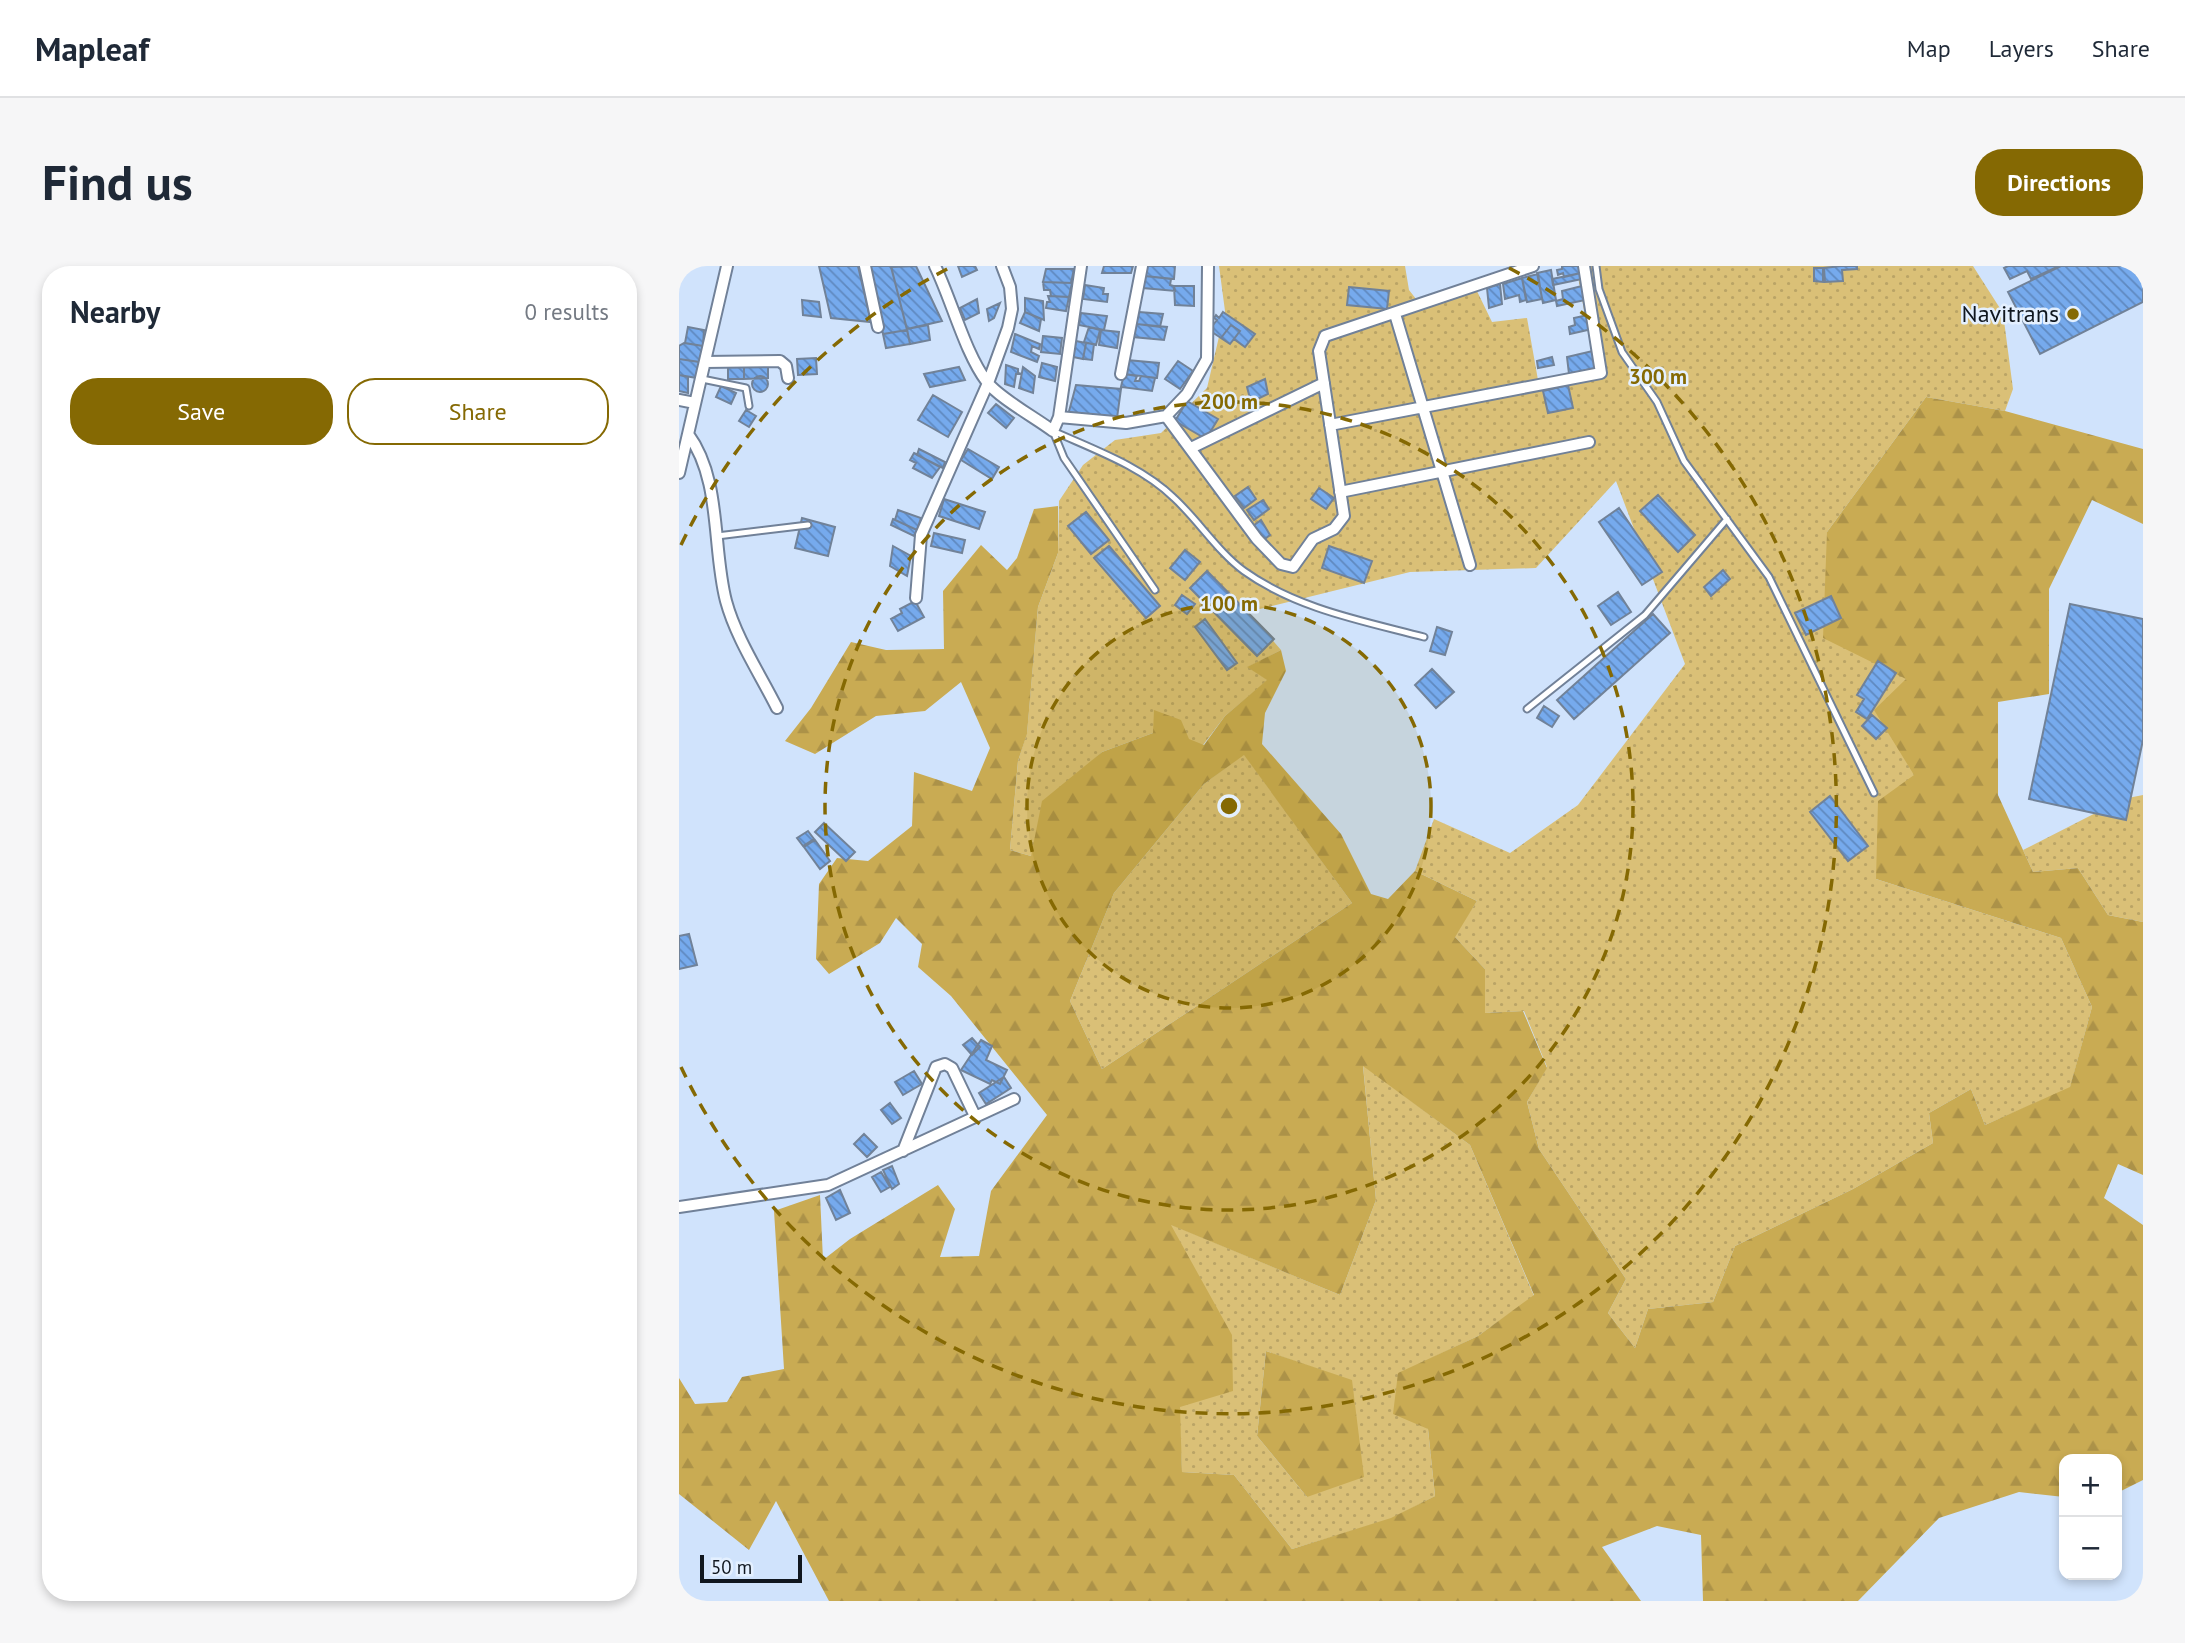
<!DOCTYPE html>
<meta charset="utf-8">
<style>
body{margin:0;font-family:"PT Sans",sans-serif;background:#f6f6f7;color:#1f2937}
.controls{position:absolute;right:21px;bottom:21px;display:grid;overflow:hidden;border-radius:14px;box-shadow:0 4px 10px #0003}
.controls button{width:63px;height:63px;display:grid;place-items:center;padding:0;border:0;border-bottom:2px solid #e0e1e3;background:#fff;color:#1f2937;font:35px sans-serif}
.scale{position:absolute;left:21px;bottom:18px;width:102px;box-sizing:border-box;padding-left:7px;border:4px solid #10171f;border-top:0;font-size:19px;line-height:24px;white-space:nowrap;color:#10171f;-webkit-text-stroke:5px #e4f0ff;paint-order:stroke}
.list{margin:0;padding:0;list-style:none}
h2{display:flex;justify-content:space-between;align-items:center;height:91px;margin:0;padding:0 28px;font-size:30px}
h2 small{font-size:23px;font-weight:400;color:#747a83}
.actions{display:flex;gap:14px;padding:21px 28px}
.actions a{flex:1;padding:16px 0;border:2px solid #856903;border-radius:28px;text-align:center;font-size:24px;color:#856903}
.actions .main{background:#856903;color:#fff}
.map{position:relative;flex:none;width:1464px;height:1335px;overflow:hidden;border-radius:28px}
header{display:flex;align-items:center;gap:42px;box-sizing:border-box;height:98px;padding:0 35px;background:#fff;border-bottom:2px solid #e0e1e3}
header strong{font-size:33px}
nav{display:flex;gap:38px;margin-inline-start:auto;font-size:24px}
.intro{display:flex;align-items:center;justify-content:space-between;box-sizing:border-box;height:168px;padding:0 42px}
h1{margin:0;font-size:49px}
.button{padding:18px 32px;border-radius:28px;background:#856903;color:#fff;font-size:24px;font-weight:700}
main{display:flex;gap:42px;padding:0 42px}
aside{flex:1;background:#fff;border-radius:28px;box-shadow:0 4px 10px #0003}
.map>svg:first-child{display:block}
.grass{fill:url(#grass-dots);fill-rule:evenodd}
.forest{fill:url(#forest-firs);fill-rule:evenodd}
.building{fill:url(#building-back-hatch);stroke:#718298;stroke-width:2}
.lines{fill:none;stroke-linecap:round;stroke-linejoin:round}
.service-casing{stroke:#718198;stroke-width:9}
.minor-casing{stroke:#718198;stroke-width:14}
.service{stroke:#fff;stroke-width:5}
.minor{stroke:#fff;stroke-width:10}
.ring{fill:none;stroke:#856903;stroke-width:3.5;stroke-dasharray:12 9}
.poi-dot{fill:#856903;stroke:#e4f0ff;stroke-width:2.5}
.labels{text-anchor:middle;stroke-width:5;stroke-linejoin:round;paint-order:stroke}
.poi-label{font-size:24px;fill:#10171f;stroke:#e4f0ff;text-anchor:end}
.centre{fill:#856903;stroke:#e4f0ff;stroke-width:3.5}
.ring-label{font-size:21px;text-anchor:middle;font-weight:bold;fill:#856903;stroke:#e4f0ff;stroke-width:5;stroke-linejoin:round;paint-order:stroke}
</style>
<header>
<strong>Mapleaf</strong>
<nav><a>Map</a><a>Layers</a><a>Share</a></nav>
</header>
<div class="intro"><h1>Find us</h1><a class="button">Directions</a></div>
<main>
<aside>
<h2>Nearby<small>0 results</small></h2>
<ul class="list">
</ul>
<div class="actions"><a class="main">Save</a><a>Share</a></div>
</aside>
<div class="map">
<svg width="1464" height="1335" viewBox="0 0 1464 1335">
<defs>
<pattern id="grass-dots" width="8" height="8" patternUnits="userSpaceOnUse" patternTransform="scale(1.75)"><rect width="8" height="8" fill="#dac077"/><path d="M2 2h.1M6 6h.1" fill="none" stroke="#baa466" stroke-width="1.8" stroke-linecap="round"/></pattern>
<pattern id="forest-firs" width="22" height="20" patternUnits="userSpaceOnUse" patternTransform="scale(1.75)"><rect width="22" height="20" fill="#c9ab53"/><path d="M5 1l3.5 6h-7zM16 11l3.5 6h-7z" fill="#ac9248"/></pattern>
<pattern id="building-back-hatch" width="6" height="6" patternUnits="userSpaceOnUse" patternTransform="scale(1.75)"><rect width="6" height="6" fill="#76aaed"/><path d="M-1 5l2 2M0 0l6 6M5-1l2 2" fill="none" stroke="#5f89bf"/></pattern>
</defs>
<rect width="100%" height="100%" fill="#d0e3fc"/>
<!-- grass -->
<path class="grass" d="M540 0H726L730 24 741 38 796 21 813 56 848 52 859 114 916 105 897 0H1294L1324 47 1334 123 1326 145 1247 131 1148 266 1228 413 1236 509 1197 613 1382 672 1413 741 1391 822 1306 859 1292 823 1250 847 1254 877 1174 923 1056 980 1034 1036 969 1043 956 1082 929 1047 947 1013 860 883 848 836 868 801 845 745 806 747V703L775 670 798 635 736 605 755 553 831 587 899 539 1006 398 937 215 857 302 731 306 569 346 602 384 569 401 589 414 546 450 524 479 474 467 423 486 403 504 352 590 331 584 339 495 348 467 359 341 379 287 380 235 404 199 436 174 482 167 528 122 546 45Z
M565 488 673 637 423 803 391 735 435 627 525 518Z
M1464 529V656L1429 649 1399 602 1354 606 1344 584 1444 533Z
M684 799 791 879 855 1030 799 1070 719 1108 749 1163 756 1230 712 1253 613 1283 555 1209 503 1206 491 958 661 1029 697 934ZM587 1085 673 1115 628 1231 578 1170Z"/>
<!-- forest -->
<path class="forest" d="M1247 131 1326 145 1464 183V258L1413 234 1370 323V428L1319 436V529L1354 606 1399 602 1429 649 1464 656V909L1439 898 1425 932 1464 959V1214L1438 1227V1193H1385V1231L1340 1226 1260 1252 1179 1335H1024L1022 1269 978 1260 923 1281 962 1335H150L97 1235 70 1284 0 1228V1112L16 1138 48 1136 63 1111 105 1103 95 945 141 929 144 994 171 973 259 919 276 943 261 991 300 990 312 925 368 849 272 730 239 701 243 678 217 652 201 677 150 708 137 693 140 618 158 592 189 595 233 560 235 506 293 525 311 482 282 416 246 445 197 450 136 488 106 475 132 442 172 376 207 384 265 383 264 325 302 279 328 304 338 292 355 243 379 240V287L359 341 348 468 339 495 331 584 352 590 363 535 423 486 474 467 475 444 502 454 510 473 525 479 546 450 588 414 568 401 602 384 607 405 586 447 583 478 662 568 692 628 709 633 736 605 798 635 776 671 806 703V747L844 745 868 802 848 836 860 883 947 1013 929 1047 956 1082 969 1043 1034 1036 1056 980 1174 923 1254 877 1250 847 1292 823 1306 859 1391 821 1413 741 1382 672 1197 613 1199 535 1235 509 1195 444 1227 413 1144 372 1148 266ZM565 489 673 637 423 803 391 735 435 627 525 518ZM684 800 791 879 855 1029 799 1070 719 1107 714 1148 749 1163 756 1230 712 1252 613 1283 555 1209 503 1206 501 1141 554 1125 553 1069 492 959 661 1029 697 934Z
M587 1085 673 1114 685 1211 628 1231 578 1170Z"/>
<!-- building -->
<path class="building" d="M140 0H179L192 56 152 52Z
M188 0H212L228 64 204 68Z
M237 0 263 55 228 63 212 1Z
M279 0H296L298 4 283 11Z
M425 0H454L452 7H423Z
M467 0H496L495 13 466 10Z
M883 0H901L902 7 885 11 884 7 879 9 878 4 883 3Z
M1162 0H1178V3L1163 4 1164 15 1146 16 1145 2Z
M1329 0H1380L1352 13 1348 5 1331 13 1325 2Z
M1382 0H1464V36L1361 88 1329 26Z
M1135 2H1144V16L1135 15Z
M367 3H395L392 17 364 16Z
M872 4 877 34 864 37 858 7Z
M902 7 903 13 874 19 873 13Z
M859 8 863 33 848 36 843 12Z
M466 10 492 13 491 19 495 20 496 25 464 22Z
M843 12 847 34 841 36 840 29 826 33 824 18Z
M364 16 393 17 390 31 372 30 371 24H365Z
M821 18 823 38 810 42 808 22Z
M406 19 425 22 424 28H429L428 36 404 33Z
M495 20H515V40L496 39Z
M903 20 906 34 878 40 877 35 884 33 883 25Z
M670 21 710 25 708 43 668 39Z
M369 30 390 31 387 45 367 42 368 36H371Z
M346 32 364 35 365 54 346 46Z
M298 33 300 47 286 54 281 42Z
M123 34 140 36 142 51 124 49Z
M321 37 315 52 310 55 308 43Z
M346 46 362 53 360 65 341 57Z
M460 46 484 48 481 61 457 58Z
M544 46 576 68 566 81 555 73 561 65 552 59 542 72 530 64 538 54 535 52 537 49 540 52Z
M402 47 428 50 425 64 400 59Z
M909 49 913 63 891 68 890 61 896 59 895 52Z
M457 58 488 61 485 74 454 71Z
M249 59 251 74 231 78 228 63Z
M552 59 561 65 551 78 542 72Z
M9 61 25 64 24 80 6 77Z
M410 61 421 64 417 79 405 76Z
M228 64 231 78 207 82 204 68Z
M422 64 440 66 438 82 420 79Z
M336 68 361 78 360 83 353 80 352 86 360 90 358 96 332 86Z
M364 70 383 72 381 88 362 86Z
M397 75 407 77 404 93 394 91Z
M5 77 24 80 21 96 0 93V80Z
M407 77 415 78 413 94 404 93Z
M918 84 920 101 890 108 888 91Z
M873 91 875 99 859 102 858 95Z
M137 92 138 108 119 109 118 93Z
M0 93 21 96 18 112 0 109Z
M448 94 480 97 478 112 445 108Z
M499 95 514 105 501 123 486 113Z
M363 97 378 101 376 115 360 111Z
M327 99 339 103V107L343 108H337L335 121 326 118Z
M49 100H65V113H49Z
M65 100H89V112L65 113Z
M280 101 286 114 251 121 245 108Z
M344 101 356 110 354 127 340 122Z
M445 108 458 110 456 115H460L462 110 476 112 473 125 442 121Z
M0 109 9 111V127L0 125Z
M73 118a8 8 0 1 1 16 0a8 8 0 1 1-16 0Z
M586 113 589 128 572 136 568 121Z
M397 119 442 123 438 152 389 149Z
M889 119 894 142 869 147 864 125Z
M42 120 57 127 52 138 37 131Z
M254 129 283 146 269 171 239 154Z
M508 135 539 153 527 173 496 155Z
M317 138 335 152 327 162 309 147Z
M67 144 77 150 70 161 60 155Z
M240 183 266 196 264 202 238 189Z
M289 183 320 201 313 213 282 194Z
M235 187 261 201 253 212 234 202 237 197 231 194Z
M569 221 577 233 565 242 556 230Z
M640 222 655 232 647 243 632 233Z
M979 229 1016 269 999 286 961 245Z
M265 233 306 246 300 263 260 250Z
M584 234 590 243 575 254 568 244Z
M940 242 983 306 963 319 920 256Z
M219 244 242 252 238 264 216 254Z
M407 246 430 274 412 288 389 260Z
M123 252 156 261 149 290 116 282Z
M214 253 238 264 235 270 212 259Z
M582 254 591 269 582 276 574 260Z
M255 267 286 274 283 287 252 280Z
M214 280 232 290 228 310 211 300Z
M430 280 481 340 467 352 415 292Z
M650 280 693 295 685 317 643 302Z
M506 284 521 296 506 314 491 302Z
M1044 304 1051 313 1032 330 1025 321Z
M528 305 595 373 578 390 511 322Z
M939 326 952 346 932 359 919 340Z
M503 329 516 338 508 348 496 339Z
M1152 330 1162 352 1127 369 1116 347Z
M236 335 245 351 219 365 212 353 223 347 221 343Z
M1391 338 1464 353V474L1447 554 1350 533Z
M974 348 991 367 895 453 878 434Z
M526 353 558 397 548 404 516 361Z
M758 361 773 366 766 389 751 385Z
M1199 395 1217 407 1188 453 1177 446 1185 433 1178 429Z
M753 403 775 426 757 442 736 419Z
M865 440 880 450 873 461 858 452Z
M1193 449 1208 462 1197 473 1183 460Z
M1151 530 1189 580 1169 595 1131 546Z
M145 557 176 586 167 595 136 566Z
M129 565 135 573 124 580 118 572Z
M136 574 151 595 141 603 125 581Z
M10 668 18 699 0 703V670Z
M293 772 301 781 293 789 284 779Z
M302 774 313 780 307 794 328 804 321 818 313 814 311 818 282 804Z
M235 805 243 818 224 829 216 816Z
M325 811 332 822 307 838 300 827Z
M211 837 222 852 213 858 202 844Z
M185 868 198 881 188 891 175 878Z
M213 900 220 918 213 923 204 904Z
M202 906 211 921 202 926 193 911Z
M161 924 171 947 157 954 147 932Z"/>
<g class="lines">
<defs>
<path id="service" d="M917 0 920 23 943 86 978 136 1005 195 1090 311 1195 527
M23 113 67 122 70 140
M374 165C416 184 462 200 495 232 519 254 539 286 565 305 618 343 684 355 745 371
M374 165 385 192 476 324
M38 270 129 259
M848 443 966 349 1048 253"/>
<path id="minor" d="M186 0 199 61
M256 0C273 35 286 87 308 116 320 132 357 152 374 165L380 151 402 0
M716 48 791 299
M26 96 101 95 107 100 109 112
M442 108 463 0
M0 134 16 137
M487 150 578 273 602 298 614 301 634 273 655 263 665 250 640 85 646 70 854 0
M380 151 447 157 487 150 508 128 528 93 529 0
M651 159 922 107 905 0
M9 168C43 214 33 282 47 335 57 372 81 408 98 442
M512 182 645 117
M0 207 48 0
M661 226 910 176
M237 332 242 269 309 117 329 62 333 43 331 21 323 0
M224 885 257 801 266 798 273 802 296 850
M0 941 149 919 335 833"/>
</defs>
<!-- service casing -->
<use href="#service" class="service-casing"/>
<!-- minor casing -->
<use href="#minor" class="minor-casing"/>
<!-- service -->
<use href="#service" class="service"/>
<!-- minor -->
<use href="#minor" class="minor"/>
</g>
<!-- distance rings -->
<circle cx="550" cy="540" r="202" fill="#856903" fill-opacity=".12"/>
<g class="ring">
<circle cx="550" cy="540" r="202"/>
<circle cx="550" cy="540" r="404"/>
<path d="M2 279A607 607 0 0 1 270 2M830 2A607 607 0 1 1 2 801"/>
</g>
<!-- markers -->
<circle class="poi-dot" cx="1394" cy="48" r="7"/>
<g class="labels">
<!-- poi labels -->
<g class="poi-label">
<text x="1380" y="56">Navitrans</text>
</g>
</g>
<circle cx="550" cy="540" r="10" class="centre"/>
<g class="ring-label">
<text x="979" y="118">300 m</text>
<text x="550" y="143">200 m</text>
<text x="550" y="345">100 m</text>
</g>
</svg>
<div class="controls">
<button>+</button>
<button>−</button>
</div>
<div class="scale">50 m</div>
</div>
</main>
